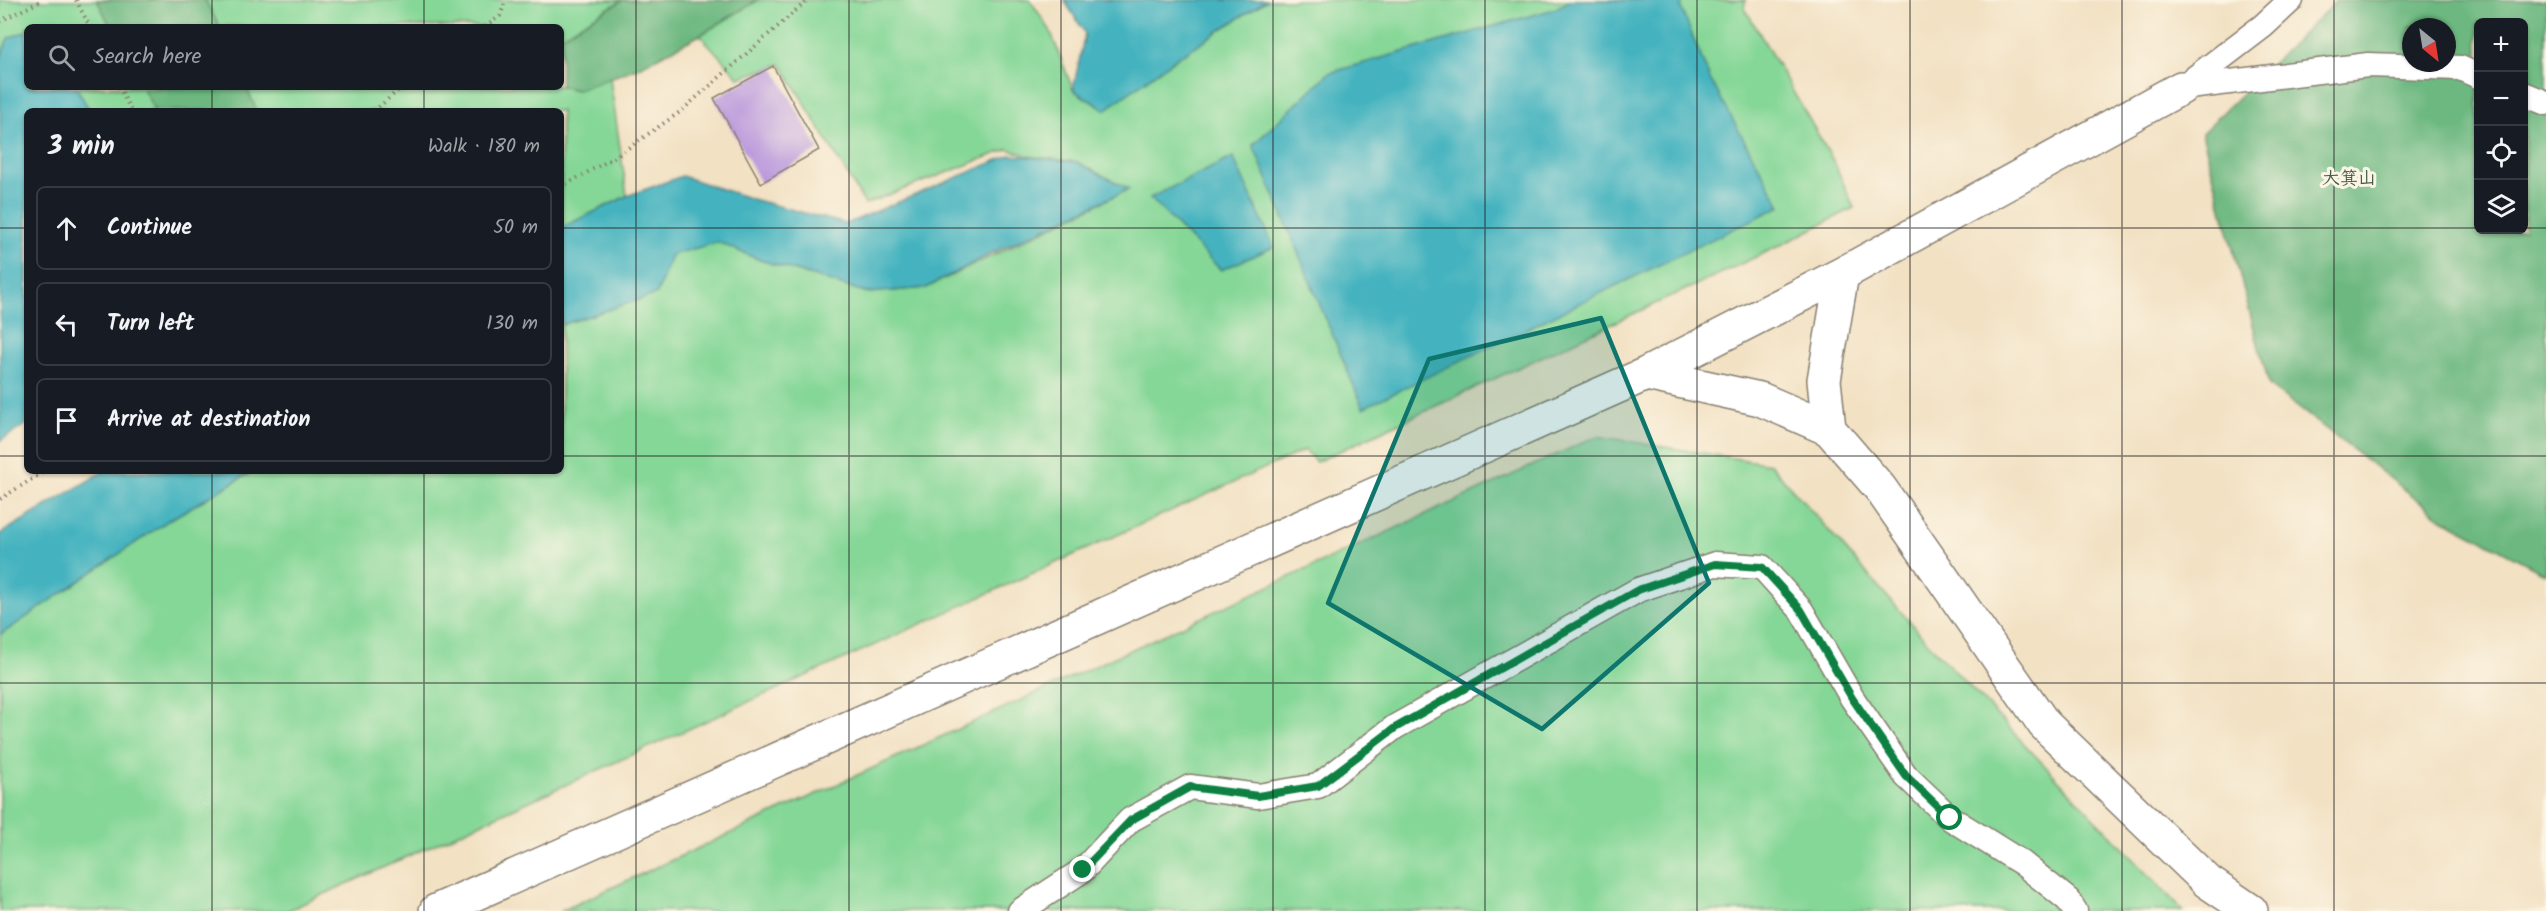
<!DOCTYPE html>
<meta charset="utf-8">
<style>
body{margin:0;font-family:Kalam,"LXGW WenKai TC",sans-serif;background:#242831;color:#f1f3f6}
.controls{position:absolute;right:18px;top:18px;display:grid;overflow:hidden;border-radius:9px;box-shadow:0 2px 4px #0004}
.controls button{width:54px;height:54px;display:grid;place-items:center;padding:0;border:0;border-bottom:2px solid #363941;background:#171b24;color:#f1f3f6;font:30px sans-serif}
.compass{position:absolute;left:2402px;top:18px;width:54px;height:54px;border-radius:50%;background:#171b24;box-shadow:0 2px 4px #0004;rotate:150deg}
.stop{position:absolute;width:18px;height:18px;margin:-14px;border:4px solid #0b8043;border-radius:50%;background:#fff}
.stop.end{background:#0b8043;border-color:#fff;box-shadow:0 2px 6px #0008}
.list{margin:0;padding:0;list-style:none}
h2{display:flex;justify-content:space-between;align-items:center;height:78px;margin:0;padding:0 24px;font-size:26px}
h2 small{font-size:20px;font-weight:400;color:#9ea1a6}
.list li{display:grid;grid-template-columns:39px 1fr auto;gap:18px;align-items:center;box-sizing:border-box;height:84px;margin:0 12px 12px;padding:0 12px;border:2px solid #363941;border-radius:9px}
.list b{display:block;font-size:22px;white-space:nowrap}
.list em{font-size:20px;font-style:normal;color:#9ea1a6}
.icon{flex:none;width:33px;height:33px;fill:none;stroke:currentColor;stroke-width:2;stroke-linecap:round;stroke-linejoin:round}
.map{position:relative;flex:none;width:2546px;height:911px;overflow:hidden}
.search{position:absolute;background:#171b24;box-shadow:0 2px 4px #0004;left:24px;top:24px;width:540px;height:66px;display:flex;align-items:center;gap:15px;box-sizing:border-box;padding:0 21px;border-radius:9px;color:#9ea1a6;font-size:22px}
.panel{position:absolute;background:#171b24;box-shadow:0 2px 4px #0004;left:24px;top:108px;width:540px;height:366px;border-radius:9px}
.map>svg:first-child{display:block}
.green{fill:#85d797;stroke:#507a5a;stroke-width:1.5}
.forest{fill:#6cb880;stroke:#446a4e;stroke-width:1.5;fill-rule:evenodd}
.water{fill:#45b3bf;stroke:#30686e;stroke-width:1.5}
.building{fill:#b997dc}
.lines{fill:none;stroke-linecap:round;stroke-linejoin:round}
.lane-casing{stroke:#877e70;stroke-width:27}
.street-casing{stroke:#877e70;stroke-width:36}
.path{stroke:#877e70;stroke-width:4;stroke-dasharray:1.5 4.5;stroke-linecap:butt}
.lane{stroke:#fff;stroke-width:24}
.street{stroke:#fff;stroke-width:33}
.route{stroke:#0b8043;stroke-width:8}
.marked{fill:#0f766e;fill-opacity:0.2;stroke:#0f766e;stroke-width:4.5;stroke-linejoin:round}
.grid{fill:none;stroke:#1c1c1c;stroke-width:1.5;stroke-opacity:0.55}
.labels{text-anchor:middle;stroke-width:6;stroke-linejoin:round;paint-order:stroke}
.park-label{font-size:18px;fill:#415d47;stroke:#fcf5e5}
</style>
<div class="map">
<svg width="2546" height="911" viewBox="0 0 2546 911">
<rect width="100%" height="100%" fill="#fcf5e5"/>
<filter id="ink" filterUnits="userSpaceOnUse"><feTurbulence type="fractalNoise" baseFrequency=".0167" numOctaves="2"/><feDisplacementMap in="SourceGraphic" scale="12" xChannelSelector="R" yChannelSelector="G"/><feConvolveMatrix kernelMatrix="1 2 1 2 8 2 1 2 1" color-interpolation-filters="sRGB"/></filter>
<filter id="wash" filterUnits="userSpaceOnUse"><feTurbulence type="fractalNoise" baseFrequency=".008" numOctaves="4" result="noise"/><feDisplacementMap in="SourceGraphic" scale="24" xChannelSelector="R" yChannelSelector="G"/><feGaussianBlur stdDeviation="1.35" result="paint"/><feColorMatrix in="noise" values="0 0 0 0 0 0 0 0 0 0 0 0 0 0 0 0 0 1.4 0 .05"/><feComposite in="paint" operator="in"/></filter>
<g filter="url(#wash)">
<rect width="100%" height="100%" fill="#f2e1c3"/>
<!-- green -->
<path class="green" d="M0 0H623L561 36V27L42 25 27 27V31L8 38 0 59Z
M758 0H1030L1050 30 1073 90 1105 110 1175 59 1267 0H1746L1744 7 1834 162 1854 208 1775 248 1316 462 1305 450 287 911H0V635L169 520 253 471H561V325L657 294 671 255 718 242 760 260 868 293 926 288 1129 189 1077 162 1028 156 1008 149 865 204 781 64 739 78 700 35Z
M610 78 627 196 561 228V111H90L76 87 561 86 577 90Z
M1597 436 1770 464 1932 647 2183 911H561Z"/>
<!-- forest -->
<path class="forest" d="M97 0H205L220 27H111Z
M623 0H758L700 35 637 68 577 90 561 86V36Z
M2337 0H2546V574L2443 519 2269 385 2202 133ZM2478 22H2524V230H2478ZM2411 27H2447V63H2411Z
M142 87H246L257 111H155Z"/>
<!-- water -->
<path class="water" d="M1064 0H1267L1175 59 1105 110 1073 90 1085 33Z
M1571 0H1683L1681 8 1710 79 1781 206 1363 408 1253 145 1329 73 1554 9Z
M27 31V87H76L90 111H27V424L0 441V59L8 38Z
M1010 155 1077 162 1129 189 994 252 926 288 868 293 760 260 718 242 671 255 657 294 561 325V228L627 196 682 176 752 199 846 224Z
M1233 157 1274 247 1221 270 1150 198Z
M104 471H253L169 520 0 635V534Z"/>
<g id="blocks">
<!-- building -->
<path class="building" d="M773 66 819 150 761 183 714 98Z"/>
</g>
</g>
<g filter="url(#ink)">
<use href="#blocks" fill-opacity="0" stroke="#877e70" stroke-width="1.5"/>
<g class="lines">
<defs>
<path id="lane" d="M2183 87 2263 26 2291 0
M2181 88 2368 65 2460 68 2478 76
M2524 94 2546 103
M1020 911 1083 870 1130 820 1190 787 1258 796 1318 786 1395 727 1638 590 1715 564 1762 567 1801 610 1852 698 1906 776 1950 818 2022 863 2068 900 2075 911"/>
<path id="street" d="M1646 374 1760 399 1829 429 1880 488 2044 724 2208 882 2251 911
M1829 429 1824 380 1842 274
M436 911 1646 374 1842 274 2181 88"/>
</defs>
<!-- lane casing -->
<use href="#lane" class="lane-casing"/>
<!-- street casing -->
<use href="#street" class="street-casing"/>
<!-- path -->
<path class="path" d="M76 0 90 27
M0 21 43 0
M485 27 500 16 506 0
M119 87 131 111
M374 111 402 87
M561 187 615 157 680 112 808 0
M0 499 45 471"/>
<!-- lane -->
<use href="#lane" class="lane"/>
<!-- street -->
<use href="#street" class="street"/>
</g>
</g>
<g class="lines" filter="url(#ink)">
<!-- route -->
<path class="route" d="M1083 870 1131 820 1190 787 1258 796 1318 786 1395 728 1638 590 1715 564 1762 567 1801 610 1852 698 1906 776 1950 818"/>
</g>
<!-- marked area -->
<path class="marked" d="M1601 318 1709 583 1542 729 1328 603 1429 359Z"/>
<!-- grid -->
<path class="grid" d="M212 0V27M424 0V27M636 0V911M849 0V911M1061 0V911M1273 0V911M1485 0V911M1697 0V911M1910 0V911M2122 0V911M2334 0V911M212 87V111M424 87V111M0 228H27M561 228H2478M2524 228H2546M0 456H27M561 456H2546M212 471V911M424 471V911M0 683H2546"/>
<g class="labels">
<!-- park labels -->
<g class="park-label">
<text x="2349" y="184">大箕山</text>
</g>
</g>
</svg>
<div class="controls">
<button>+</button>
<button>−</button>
<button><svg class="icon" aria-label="locate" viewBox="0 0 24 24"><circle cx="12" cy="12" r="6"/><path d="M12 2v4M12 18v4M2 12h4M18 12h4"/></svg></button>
<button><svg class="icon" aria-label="layers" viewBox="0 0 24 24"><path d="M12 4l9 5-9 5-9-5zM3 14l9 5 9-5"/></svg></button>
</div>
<svg class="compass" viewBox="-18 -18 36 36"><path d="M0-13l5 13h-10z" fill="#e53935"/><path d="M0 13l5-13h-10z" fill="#9ea1a6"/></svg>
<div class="stop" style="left:1950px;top:818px"></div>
<div class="stop end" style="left:1083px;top:870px"></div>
<div class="search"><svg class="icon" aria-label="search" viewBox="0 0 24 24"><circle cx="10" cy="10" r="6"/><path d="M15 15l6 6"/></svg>Search here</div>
<section class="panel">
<h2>3 min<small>Walk · 180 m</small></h2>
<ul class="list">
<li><svg class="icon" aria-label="ahead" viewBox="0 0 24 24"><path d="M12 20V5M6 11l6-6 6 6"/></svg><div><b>Continue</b></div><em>50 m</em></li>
<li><svg class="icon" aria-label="left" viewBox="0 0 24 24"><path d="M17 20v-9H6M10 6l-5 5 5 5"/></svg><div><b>Turn left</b></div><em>130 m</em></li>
<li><svg class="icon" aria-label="arrive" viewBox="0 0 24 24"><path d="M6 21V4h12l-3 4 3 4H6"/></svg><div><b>Arrive at destination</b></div></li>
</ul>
</section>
</div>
